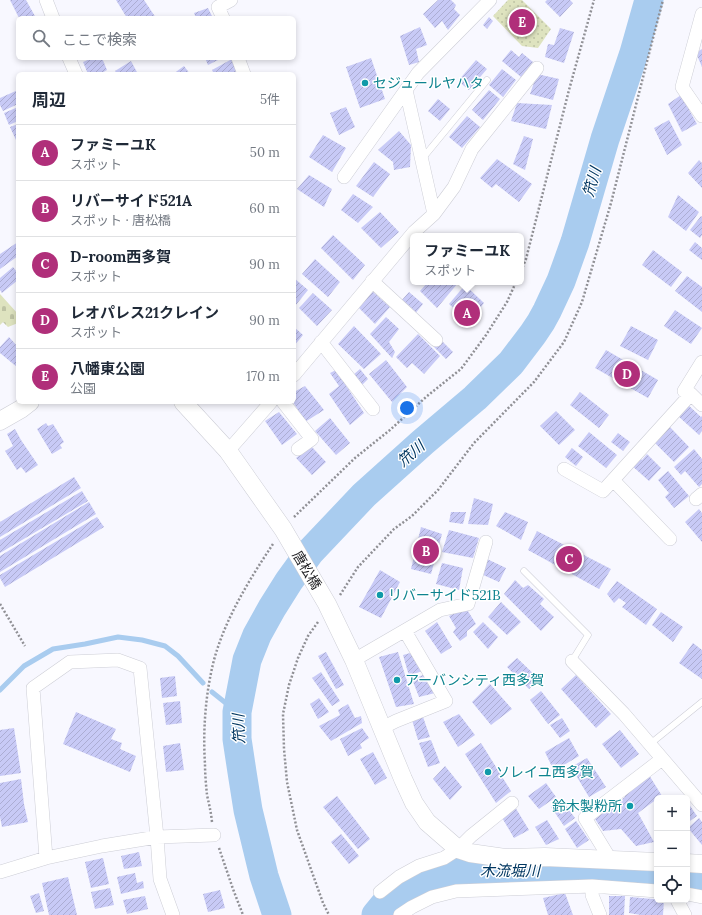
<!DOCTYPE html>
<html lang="ja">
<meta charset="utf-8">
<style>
body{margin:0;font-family:Lora,"Noto Sans JP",serif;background:#f6f6f7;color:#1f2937}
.controls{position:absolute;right:12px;bottom:12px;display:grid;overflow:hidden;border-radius:6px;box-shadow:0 2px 6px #0003}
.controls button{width:36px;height:36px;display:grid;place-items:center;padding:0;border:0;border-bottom:1px solid #e0e1e3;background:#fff;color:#1f2937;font:20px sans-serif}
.you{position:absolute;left:407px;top:408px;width:14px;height:14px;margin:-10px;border:3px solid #fff;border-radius:50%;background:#1a73e8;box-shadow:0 0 0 6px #1a73e833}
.badge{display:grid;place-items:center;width:26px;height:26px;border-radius:50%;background:#b02f7a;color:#fff;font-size:13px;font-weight:700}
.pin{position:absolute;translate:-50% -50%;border:2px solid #fff;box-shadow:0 1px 4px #0006}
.popup{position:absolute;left:410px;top:233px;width:114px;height:52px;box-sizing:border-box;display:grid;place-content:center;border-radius:6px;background:#fff;filter:drop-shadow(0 1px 3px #0005);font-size:13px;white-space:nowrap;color:#747a83}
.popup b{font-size:15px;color:#1f2937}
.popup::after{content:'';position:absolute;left:50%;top:100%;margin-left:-8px;border:8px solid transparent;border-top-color:#fff}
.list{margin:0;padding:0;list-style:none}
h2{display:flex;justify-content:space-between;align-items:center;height:52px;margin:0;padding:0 16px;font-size:17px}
h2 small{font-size:13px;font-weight:400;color:#747a83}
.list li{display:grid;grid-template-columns:26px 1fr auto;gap:12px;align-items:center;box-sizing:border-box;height:56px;padding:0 16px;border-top:1px solid #e0e1e3}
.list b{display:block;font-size:15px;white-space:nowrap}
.list p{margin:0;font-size:13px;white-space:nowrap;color:#747a83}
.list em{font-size:13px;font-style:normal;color:#747a83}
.icon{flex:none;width:22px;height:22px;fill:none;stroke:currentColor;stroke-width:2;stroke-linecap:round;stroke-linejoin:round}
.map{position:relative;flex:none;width:702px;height:915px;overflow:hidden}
.search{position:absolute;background:#fff;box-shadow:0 2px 6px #0003;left:16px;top:16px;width:280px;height:44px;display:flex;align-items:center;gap:10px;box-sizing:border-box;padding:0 14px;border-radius:6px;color:#747a83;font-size:15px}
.panel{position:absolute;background:#fff;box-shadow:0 2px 6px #0003;left:16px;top:72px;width:280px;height:332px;border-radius:6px}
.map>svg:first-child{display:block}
.grass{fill:url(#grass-dots)}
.cemetery{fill:url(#cemetery-stones)}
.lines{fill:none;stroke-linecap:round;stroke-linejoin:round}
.stream{stroke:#a9ccef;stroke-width:5}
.river{stroke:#a9ccef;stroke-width:29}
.building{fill:url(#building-hatch)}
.lane-casing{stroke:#cdced6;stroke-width:7}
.street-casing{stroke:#cdced6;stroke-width:14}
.secondary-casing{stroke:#cdced6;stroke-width:19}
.path{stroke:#909095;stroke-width:2.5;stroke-dasharray:2 2;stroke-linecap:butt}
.lane{stroke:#fff;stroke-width:6}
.street{stroke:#fff;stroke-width:13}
.secondary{stroke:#fff;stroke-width:18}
.culture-dot{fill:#0f9aa8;stroke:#fff;stroke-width:1.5}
.labels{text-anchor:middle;stroke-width:3;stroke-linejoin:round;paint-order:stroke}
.culture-label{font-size:14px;fill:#0d838f;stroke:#fff;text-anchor:start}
.street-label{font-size:14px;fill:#252528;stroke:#fff}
.water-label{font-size:15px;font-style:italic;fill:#003660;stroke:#fff}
</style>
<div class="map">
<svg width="702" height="915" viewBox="0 0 702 915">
<defs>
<pattern id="grass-dots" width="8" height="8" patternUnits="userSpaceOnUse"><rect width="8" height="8" fill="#dee3bf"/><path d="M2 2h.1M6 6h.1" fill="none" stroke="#bec3a4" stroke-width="1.8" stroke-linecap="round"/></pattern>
<pattern id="cemetery-stones" width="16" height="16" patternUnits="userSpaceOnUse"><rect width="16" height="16" fill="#dee3bf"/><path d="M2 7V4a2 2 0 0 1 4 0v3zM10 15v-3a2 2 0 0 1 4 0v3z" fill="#bec3a4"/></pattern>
<pattern id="building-hatch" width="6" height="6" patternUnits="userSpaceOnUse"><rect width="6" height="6" fill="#c8caf6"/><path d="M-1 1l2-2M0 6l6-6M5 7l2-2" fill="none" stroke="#acadd3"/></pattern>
</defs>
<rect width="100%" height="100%" fill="#f8f8ff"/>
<!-- grass -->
<path class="grass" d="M508 0H522L551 29 538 48 522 46 493 16Z"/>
<!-- cemetery -->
<path class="cemetery" d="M0 294 18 314V323L8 327 3 322 0 325Z"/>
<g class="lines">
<!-- stream -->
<path class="stream" d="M0 690 24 666 53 649 85 644 118 637 142 640 165 646 178 656 203 683
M212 692 237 712"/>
<!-- river -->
<path class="river" d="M687 877 702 878
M277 915 264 876 248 810 242 772 237 739V712L247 660 257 635 272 608 289 581 310 552 364 495 423 442 475 398 511 363 533 334 541 322 547 311 561 281 575 242 605 139 634 53 649 0
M376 915 385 904 399 893 412 884 431 878 462 871 486 872 603 871 657 875"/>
</g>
<!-- building -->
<path class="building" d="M10 0H26L36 18H19Z
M116 0H144L156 18H127Z
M438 0H451L456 5 454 9 460 15 448 30 442 21 435 28 423 14Z
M547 0H570L573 3 560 17 545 2Z
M208 8 213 18H196L194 13Z
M489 17 493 21 487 29 483 25Z
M420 27 427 45 416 49 419 62 409 65 400 36Z
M560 28 574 32 564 63 545 57 548 44 554 45Z
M702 49V67L696 53Z
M511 50 519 57 522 53 533 62 521 77 502 61Z
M89 58H102L107 70 100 74H88L83 62 90 59Z
M205 58H222L208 65Z
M371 58 385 99 360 108 346 67Z
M232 59 238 74H214L212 70Z
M476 60 487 69 469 90 458 81Z
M131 61 138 74H117L115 71Z
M184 66 190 74H173Z
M502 69 516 80 503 97 489 85Z
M537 74 559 79 553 100 530 94Z
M18 90V104L3 111 0 105V98Z
M489 90 500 99 483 120 472 110Z
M681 95 697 124 682 132 668 104Z
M438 99 450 109 440 121 428 111Z
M517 103 552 105 546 129 511 121Z
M18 107V121L9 125 4 113Z
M346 107 355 127 339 135 330 113Z
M467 116 480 127 462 148 449 137Z
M669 120 682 145 667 155 654 128Z
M18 124V139L16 140 10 127Z
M399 131 411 145 410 167 394 170 393 162 378 150Z
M323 135 346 148 332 172 309 157Z
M524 136 533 139 525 170 513 164Z
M497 159 532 184 519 202 496 184 492 188 480 178Z
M699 160 702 163V188L688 173Z
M374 162 390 174 373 197 356 186Z
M309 175 332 189 324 207 297 189Z
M353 194 373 207 358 223 341 210Z
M678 195 699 212 686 231 668 217Z
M380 212 399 232 381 248 361 228Z
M701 216 702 217V235L700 238 690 230Z
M333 235 365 265 353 280 321 248Z
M18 242V256L0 269V254Z
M695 242 702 248V260L689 250Z
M653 250 682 272 671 287 642 265Z
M315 259 340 282 328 297 302 274Z
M13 267 18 273V280L2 293 0 290V278Z
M687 276 702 287V312L675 291Z
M294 278 308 290 295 306 294 305Z
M428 282H457L458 283 437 308 420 291Z
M465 285 484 303 469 322 449 304Z
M372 291 390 307 375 324 358 307Z
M409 292 423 304 414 315 401 301Z
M313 293 332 310 317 326 299 308Z
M675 310 702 328 691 344 664 326Z
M386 317 399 329 389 342 395 352 392 358 370 334Z
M354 326 381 354 364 369 338 344Z
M631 326 658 340 648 360 620 346Z
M294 327 303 335 294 346Z
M418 334 440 356 424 374 412 363 407 368 396 357Z
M9 337 18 347V366L17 367 0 353V347Z
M441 340 453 352 446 359 434 347Z
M606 350 658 380 648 398 595 368Z
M386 360 407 387 392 402 369 374Z
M360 369 368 379 362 385 353 375Z
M336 370 364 413 350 425 329 394 339 386 330 373Z
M305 386 324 410 305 422 293 402 294 392Z
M580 392 609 415 599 428 570 405Z
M687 404 701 417 702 416V431L699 435 677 415Z
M556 411 575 430 559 445 540 426Z
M279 412 297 434 282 445 265 421Z
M330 418 350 443 336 455 315 431Z
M46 423 48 426 53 424 64 442 60 445 62 448 52 454 37 429Z
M669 426 689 447 674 462 653 441Z
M15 429 21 440 38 465 26 473 21 467 17 470 5 451 13 446 7 434Z
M589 432 617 455 606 468 578 446Z
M618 433 630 442 623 451 611 442Z
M311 446 326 462 312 475 296 458Z
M572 448 583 457 576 466 565 457Z
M694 449 702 459V484L699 487 685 471 681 475 674 467Z
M647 454 661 468 649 481 630 464 638 456 642 460Z
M668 471 689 496 674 508 665 497 669 493 658 480Z
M74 477 81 488 0 537V522Z
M82 491 88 501 0 553V540Z
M474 498 493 504 488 525 468 524Z
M89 502 96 514 0 572V556Z
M699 509 702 513V542L685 522Z
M451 512H466L463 524 449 522Z
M505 512 528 522 521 540 496 526Z
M97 517 104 527 5 587 0 578V575Z
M421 527 442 534 431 574 411 569Z
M449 530 479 538 473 558 442 552Z
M537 531 611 569 599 589 528 550Z
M487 559 506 568 499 582 481 574Z
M442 563 463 568 459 590 436 584Z
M380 570 400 582 381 618 359 607Z
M515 580 523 588 528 585 544 599 540 604 554 617 541 631 504 594Z
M617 581 657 609 646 625 622 607 626 603 619 598 614 603 607 594Z
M501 602 521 622 507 635 488 617Z
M466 608 476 624 467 631V636L460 641 453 632 456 628 449 616Z
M661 612 683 627 673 642 652 625Z
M437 622 452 647 441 654 425 631Z
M483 622 498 637 488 649 473 632Z
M693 643 702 650V679L679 663Z
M326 652 344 685 336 689 318 656Z
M398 652 414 704 396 707 379 657Z
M414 652 422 671 409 676 403 655Z
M517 658 540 680 529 689 507 667Z
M321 672 340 701 332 706 312 678Z
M426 674 435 693 419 697 412 679Z
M576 675 611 714 596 728 561 689Z
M175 676 177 696 162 698 160 678Z
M490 684 512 709 491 725 472 702Z
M541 691 560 715 548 724 530 700Z
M319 698 329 712 318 719 310 704Z
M180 701 182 723 166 725 163 703Z
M348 704 355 718 361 716 362 723 331 741 319 726 340 715 338 710Z
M76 712 116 729 111 739 122 743 120 749 136 756 130 772 63 744Z
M459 714 475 735 458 747 443 722Z
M423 717 430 737 418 740 412 720Z
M562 718 570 731 560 738 550 725Z
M14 728 21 773 0 776V730Z
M362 728 369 738 360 744 362 748 348 756 340 739Z
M620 730 639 754 621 768 602 744Z
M569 738 579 756 554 771 545 752Z
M431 740 440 763 428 767 419 743Z
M180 743 184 770 166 772 163 746Z
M481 743 511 791 496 803 465 754Z
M373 752 387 778 375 785 360 759Z
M587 758 606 787 589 797 571 767Z
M445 766 462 787 450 800 433 779Z
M649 775 662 796 659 798H657V799L638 813 654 842 636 846 621 829 603 831 595 819 625 797 624 793Z
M21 779 24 804 28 822 2 827 0 817V783Z
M546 783 556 797 539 809 528 796Z
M337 796 370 839 358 849 323 807Z
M561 799 575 818 564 826 551 807Z
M688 803 697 816 687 823V804Z
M515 807 529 830 514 838 501 816Z
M699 818 702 822V845L688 828Z
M547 820 559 839 546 845 535 827Z
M576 821 589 840 577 848 565 829Z
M341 834 359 856 349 864 331 842Z
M139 852 142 866 124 869 121 856Z
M103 858 109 884 91 888 85 862Z
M135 873 137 883 143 881 144 888 121 894 117 877Z
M68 877 77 915H49L42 883Z
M110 888 114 905 95 909 91 892Z
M220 890 225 908 208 912 203 894Z
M39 893 44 911 36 913 30 896Z
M565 893 573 915H548L543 898Z
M145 896 148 909 127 914 123 900Z
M609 896H625L624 915H609Z
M630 897 664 900 663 915H641L629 913Z"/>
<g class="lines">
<defs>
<path id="lane" d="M422 159 487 80
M524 571 588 635 572 661
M650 744 702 702"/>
<path id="street" d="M46 0 53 18
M702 14 682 87 702 116
M223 18 218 7 231 0
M69 58 76 74
M238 58 244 74
M406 90 434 214
M344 177 418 73 490 0
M372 281 436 340
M321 342 373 409
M294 375 414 232 434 214 454 187 472 149 537 68
M691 394 702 405
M283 402 312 439 298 449
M228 451 271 402
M564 469 603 491 691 394 684 391 702 362
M613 480 670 539
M696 499 702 494
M354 660 440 610 468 604 486 542
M572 661 624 714 702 805
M382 728 396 721 446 701 405 631
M610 859 585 818 662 759
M0 872 46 858 102 846 157 837 140 668 118 660 70 662 33 688 46 858
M592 886V895L600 915
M380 892 399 877 419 866 444 858 458 849 471 836 512 803
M687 894 702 897
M677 900 685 915
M173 915 160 879 157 837 214 835
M400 915 412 907 432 897 456 891 592 886 657 891"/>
<path id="secondary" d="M183 402 228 451 283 529 327 604 354 660 403 779 414 803 427 822 458 849 470 853 505 858 545 857 657 862
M0 421 21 409 30 402
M687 863 702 864"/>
</defs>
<!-- lane casing -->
<use href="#lane" class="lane-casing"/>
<!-- street casing -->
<use href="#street" class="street-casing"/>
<!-- secondary casing -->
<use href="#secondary" class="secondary-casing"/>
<!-- path -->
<path class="path" d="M521 271 526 259 569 90 594 0
M294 517 355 458 390 430 426 397 461 369 486 335 507 302 516 282
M340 595 358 567 394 529 412 516 438 490 474 443 534 382 564 342 582 302 611 203 652 42 663 0
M0 604 25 646
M318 622 308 636 298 658 289 685 283 714 284 749 287 782 297 830 323 903 329 915
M212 822C211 812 209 804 207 795 206 785 205 774 205 764 203 734 205 702 211 673 220 627 247 583 273 544
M219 848 233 889 243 915"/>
<!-- lane -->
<use href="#lane" class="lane"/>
<!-- street -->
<use href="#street" class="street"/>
<!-- secondary -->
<use href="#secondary" class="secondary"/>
</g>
<!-- markers -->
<g class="culture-dot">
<circle cx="365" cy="83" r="4"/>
<circle cx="380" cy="595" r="4"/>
<circle cx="397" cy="680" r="4"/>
<circle cx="488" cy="772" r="4"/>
<circle cx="630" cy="806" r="4"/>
</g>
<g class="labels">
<!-- culture labels -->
<g class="culture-label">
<text x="373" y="88">セジュールヤハタ</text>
<text x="388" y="600">リバーサイド521B</text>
<text x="405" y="685">アーバンシティ西多賀</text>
<text x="496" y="777">ソレイユ西多賀</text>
<text x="622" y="811" text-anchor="end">鈴木製粉所</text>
</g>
<!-- street labels -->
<g class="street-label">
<text transform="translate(307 570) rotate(59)" y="5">唐松橋</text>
</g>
<!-- water labels -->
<g class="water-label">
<text transform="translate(592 182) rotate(-74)" y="5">笊川</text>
<text transform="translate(411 454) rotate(-41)" y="5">笊川</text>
<text transform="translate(239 729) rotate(-92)" y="5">笊川</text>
<text x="510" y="876">木流堀川</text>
</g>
</g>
</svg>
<div class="controls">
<button>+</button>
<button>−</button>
<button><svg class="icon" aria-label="locate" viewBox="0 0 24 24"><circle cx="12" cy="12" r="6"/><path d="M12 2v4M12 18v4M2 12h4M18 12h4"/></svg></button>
</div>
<div class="you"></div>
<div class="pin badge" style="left:467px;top:313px">A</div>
<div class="popup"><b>ファミーユK</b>スポット</div>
<div class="pin badge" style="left:426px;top:551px">B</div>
<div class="pin badge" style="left:569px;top:559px">C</div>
<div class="pin badge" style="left:627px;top:374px">D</div>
<div class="pin badge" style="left:522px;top:22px">E</div>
<div class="search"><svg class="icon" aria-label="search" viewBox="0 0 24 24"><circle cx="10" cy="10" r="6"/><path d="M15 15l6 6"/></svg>ここで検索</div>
<section class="panel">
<h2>周辺<small>5件</small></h2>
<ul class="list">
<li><span class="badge">A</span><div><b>ファミーユK</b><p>スポット</p></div><em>50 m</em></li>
<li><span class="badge">B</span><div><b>リバーサイド521A</b><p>スポット · 唐松橋</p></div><em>60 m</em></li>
<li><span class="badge">C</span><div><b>D-room西多賀</b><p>スポット</p></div><em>90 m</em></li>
<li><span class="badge">D</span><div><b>レオパレス21クレイン</b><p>スポット</p></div><em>90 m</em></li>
<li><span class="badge">E</span><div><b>八幡東公園</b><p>公園</p></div><em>170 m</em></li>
</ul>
</section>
</div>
